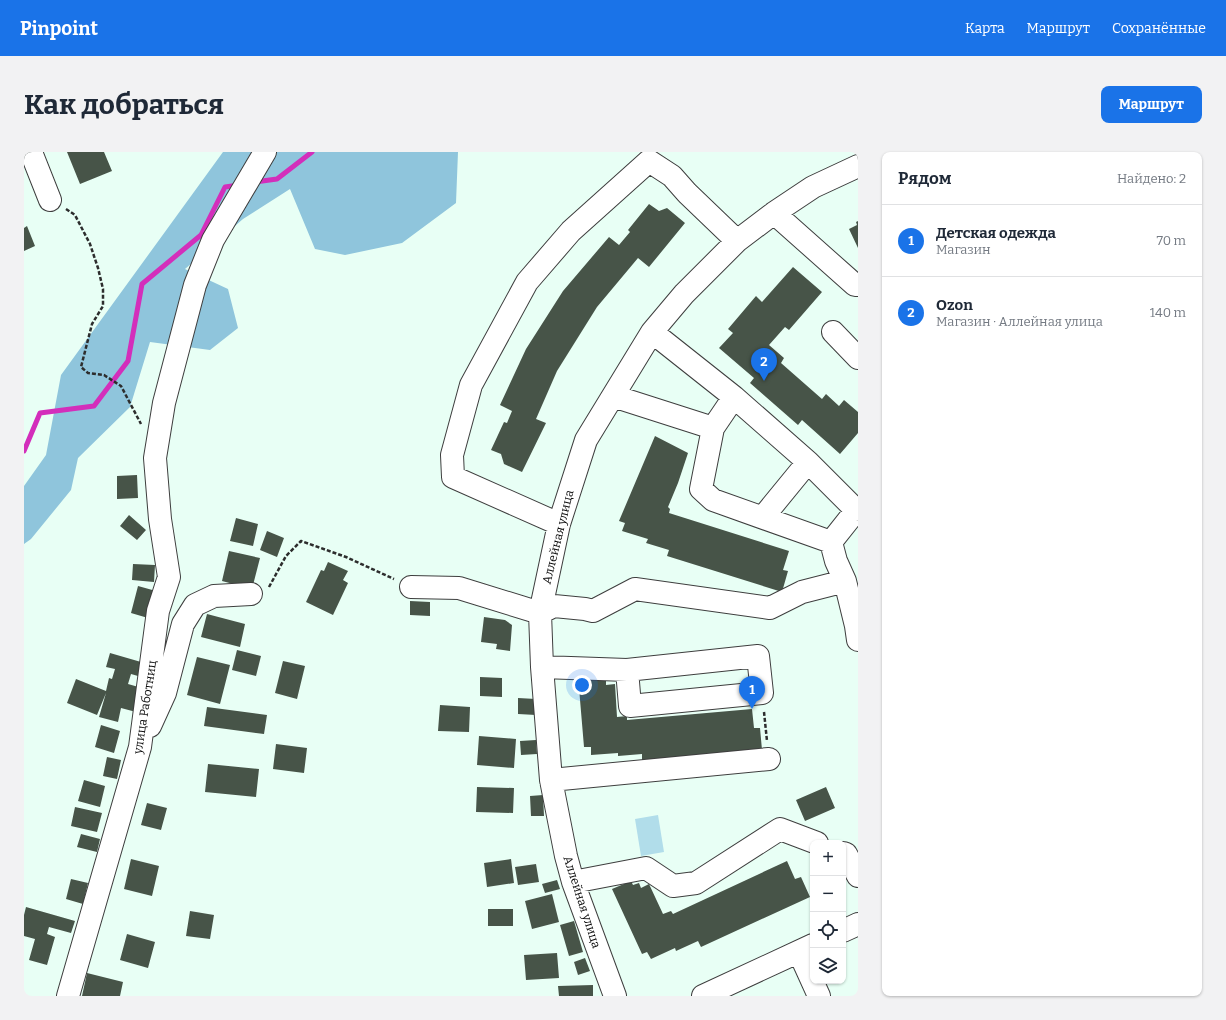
<!DOCTYPE html>
<html lang="ru">
<meta charset="utf-8">
<style>
body{margin:0;font-family:Bitter,serif;background:#f2f2f3;color:#1f2937}
.controls{position:absolute;right:12px;bottom:12px;display:grid;overflow:hidden;border-radius:8px;box-shadow:0 1px 3px #0004}
.controls button{width:36px;height:36px;display:grid;place-items:center;padding:0;border:0;border-bottom:1px solid #e0e1e3;background:#fff;color:#1f2937;font:20px sans-serif}
.you{position:absolute;left:558px;top:533px;width:14px;height:14px;margin:-10px;border:3px solid #fff;border-radius:50%;background:#1a73e8;box-shadow:0 0 0 6px #1a73e833}
.badge{display:grid;place-items:center;width:26px;height:26px;border-radius:50%;background:#1a73e8;color:#fff;font-size:13px;font-weight:700}
.pin{position:absolute;translate:-50% -33px;filter:drop-shadow(0 1px 2px #0008)}
.pin::after{content:'';position:absolute;top:21px;width:14px;height:12px;background:inherit;clip-path:polygon(0 0,100% 0,50% 100%)}
.list{margin:0;padding:0;list-style:none}
h2{display:flex;justify-content:space-between;align-items:center;height:52px;margin:0;padding:0 16px;font-size:17px}
h2 small{font-size:13px;font-weight:400;color:#747a83}
.list li{display:grid;grid-template-columns:26px 1fr auto;gap:12px;align-items:center;box-sizing:border-box;height:72px;padding:0 16px;border-top:1px solid #e0e1e3}
.list b{display:block;font-size:15px;white-space:nowrap}
.list p{margin:0;font-size:13px;white-space:nowrap;color:#747a83}
.list em{font-size:13px;font-style:normal;color:#747a83}
.icon{flex:none;width:22px;height:22px;fill:none;stroke:currentColor;stroke-width:2;stroke-linecap:round;stroke-linejoin:round}
.map{position:relative;flex:none;width:834px;height:844px;overflow:hidden;border-radius:8px}
header{display:flex;align-items:center;gap:24px;box-sizing:border-box;height:56px;padding:0 20px;background:#1a73e8;color:#fff}
header strong{font-size:19px}
nav{display:flex;gap:22px;margin-inline-start:auto;font-size:14px}
.intro{display:flex;align-items:center;justify-content:space-between;box-sizing:border-box;height:96px;padding:0 24px}
h1{margin:0;font-size:28px}
.button{padding:10px 18px;border-radius:8px;background:#1a73e8;color:#fff;font-size:14px;font-weight:700}
main{display:flex;gap:24px;padding:0 24px}
aside{flex:1;background:#fff;border-radius:8px;box-shadow:0 1px 3px #0004}
.map>svg:first-child{display:block}
.green{fill:#b1ddea}
.forest{fill:#8fc5dc}
.lines{fill:none;stroke-linecap:round;stroke-linejoin:round}
.stream{stroke:#d32ebb;stroke-width:5}
.building{fill:#475448}
.minor-casing{stroke:#3e3e3e;stroke-width:24}
.path{stroke:#2d2d2d;stroke-width:2.5;stroke-dasharray:4 2;stroke-linecap:butt}
.minor{stroke:#fff;stroke-width:22}
.labels{text-anchor:middle;stroke-width:4;stroke-linejoin:round;paint-order:stroke}
.street-label{font-size:12px;fill:#0b0b0b;stroke:#fff}
</style>
<header>
<strong>Pinpoint</strong>
<nav><a>Карта</a><a>Маршрут</a><a>Сохранённые</a></nav>
</header>
<div class="intro"><h1>Как добраться</h1><a class="button">Маршрут</a></div>
<main>
<div class="map">
<svg width="834" height="844" viewBox="0 0 834 844">
<rect width="100%" height="100%" fill="#e8fff5"/>
<!-- green -->
<path class="green" d="M634 663 640 700 617 704 611 667Z"/>
<!-- forest -->
<path class="forest" d="M199 0H434L432 51 378 91 321 103 291 97 266 37 219 67 161 117 204 137 214 176 186 198 126 190 106 255 54 306 47 338 7 387 0 392V334L22 303 37 223Z"/>
<g class="lines">
<!-- stream -->
<path class="stream" d="M231 30 253 27 288 0
M0 299 16 261 70 254 104 209 118 132 177 83 201 35 215 33"/>
</g>
<!-- building -->
<path class="building" d="M43 0H80L88 19 56 32Z
M625 52 635 59 643 56 661 71 625 115 614 106 573 155 533 219 512 267 522 271 498 320 480 312 477 302 467 298 480 270 483 271 488 259 476 253 502 197 539 139 585 85 595 93 606 80 604 78Z
M834 69V96L825 77 833 73 832 70Z
M3 74 11 94 0 99V76Z
M769 115 798 140 765 178 761 175 745 193 760 206 757 211 798 247 802 242 815 254 820 248 834 260V281L816 302 778 268 774 273 726 231 730 226 695 196 709 181 704 177 732 144 738 150Z
M631 284 664 301 654 331 644 355 646 357 645 361 765 399 759 418 764 419 758 440 643 404 645 398 622 391 624 387 598 379 601 371 595 369Z
M113 323 114 346 93 347V324Z
M105 363 122 378 113 388 96 374Z
M212 366 234 372 229 394 206 389Z
M243 379 260 386 253 405 236 398Z
M205 399 236 406 228 437 198 429Z
M304 410 324 419 319 428 324 431 309 463 282 450 297 418 300 419Z
M109 412 131 413 130 430 108 428Z
M114 434 132 439 124 466 107 461Z
M386 449 406 450V464L386 463Z
M183 462 221 472 216 495 177 485Z
M460 465 481 468 488 473 486 499 472 497 473 492 457 490Z
M213 498 237 504 232 524 208 518Z
M86 501 117 510 114 524 107 522 104 532 118 536 112 560 97 556 94 570 75 565 82 541 73 563 43 551 52 527 82 539 85 526 88 527 91 517 82 515Z
M173 505 206 513 196 552 163 543Z
M259 509 281 514 273 547 251 541Z
M554 524 582 527V533L591 532 593 565 603 564V568L728 557 730 576H736L738 598 618 608V602L594 604V601L567 603V595H560Z
M456 525 478 526V545L456 544Z
M494 546 512 547V563L494 562Z
M416 553 446 555 445 580 414 579Z
M183 555 243 563 240 582 180 574Z
M77 573 96 579 90 601 71 595Z
M455 584 492 587 490 616 453 613Z
M512 588 513 602 497 603 496 589Z
M252 592 283 596 280 621 249 617Z
M83 605 97 608 93 627 79 624Z
M184 612 235 617 232 645 181 640Z
M60 628 81 634 76 655 54 649Z
M453 635 490 636 489 661 452 660Z
M802 635 811 656 781 669 772 648Z
M519 643 520 664H507L506 644Z
M123 651 143 656 137 678 117 673Z
M51 655 78 661 73 680 47 674Z
M57 682 76 687 73 700 53 695Z
M107 707 135 714 128 744 100 737Z
M487 707 490 731 463 735 460 711Z
M763 709 771 727 777 725 786 745 677 795 674 789 652 799 651 796 627 807 623 800 618 802 588 737 607 729 609 733 615 731 617 736 625 732 639 762 647 759 649 762Z
M512 712 515 730 494 733 491 715Z
M47 727 64 731 59 752 42 747Z
M533 728 536 737 521 741 518 732Z
M528 742 535 770 508 777 501 749Z
M2 755 51 769 47 781 25 775 23 782 31 785 23 813 5 808 11 787 0 784V763Z
M464 757H489V774H464Z
M166 759 190 763 186 787 162 784Z
M550 769 559 800 545 804 536 773Z
M103 782 131 790 124 816 96 808Z
M533 801 535 826 502 828 500 803Z
M561 806 566 819 554 823 550 810Z
M63 821 99 830 96 844H58Z
M569 833V844H535L534 834Z"/>
<g class="lines">
<defs>
<path id="minor" d="M7 0 26 48
M750 61 831 133H834
M628 180 710 245 784 310 739 365
M809 180 834 206
M589 244 689 276 677 337 689 348 807 390
M689 276 710 245
M784 310 832 358
M834 356 807 390 812 409 821 429 832 474 834 488
M535 372 429 325 428 303 447 233 503 130 547 79 625 9 648 24 663 41 713 89
M387 435 435 436 516 461 530 454 561 457 569 459 611 437 746 456 778 440 821 429
M518 515 603 518 606 554 738 541 734 504 603 518
M126 574 141 541 159 472 171 453 190 444 227 442
M527 628 745 607
M819 701 822 702 834 724
M549 730 622 716 649 734 672 731 756 677 793 691
M819 779 834 772
M775 800 795 844
M44 844 116 595 134 459 145 425 136 367 131 306 140 251 171 133 189 88 241 0
M591 844 549 730 542 704 527 628 518 515 516 461 535 372 562 288 628 180 660 142 713 89 750 61 789 35 834 14
M679 844 789 793"/>
</defs>
<!-- minor casing -->
<use href="#minor" class="minor-casing"/>
<!-- path -->
<path class="path" d="M42 57 51 63 66 92 74 116 79 137V154L68 172 57 215 64 221 80 223 97 234 117 272
M245 435 262 404 277 389 322 405 370 427
M740 560 743 589"/>
<!-- minor -->
<use href="#minor" class="minor"/>
</g>
<g class="labels">
<!-- street labels -->
<g class="street-label">
<text transform="translate(534 385) rotate(-76)" y="4">Аллейная улица</text>
<text transform="translate(121 555) rotate(-81)" y="4">улица Работниц</text>
<text transform="translate(558 750) rotate(72)" y="4">Аллейная улица</text>
</g>
</g>
</svg>
<div class="controls">
<button>+</button>
<button>−</button>
<button><svg class="icon" aria-label="locate" viewBox="0 0 24 24"><circle cx="12" cy="12" r="6"/><path d="M12 2v4M12 18v4M2 12h4M18 12h4"/></svg></button>
<button><svg class="icon" aria-label="layers" viewBox="0 0 24 24"><path d="M12 4l9 5-9 5-9-5zM3 14l9 5 9-5"/></svg></button>
</div>
<div class="you"></div>
<div class="pin badge" style="left:728px;top:557px">1</div>
<div class="pin badge" style="left:740px;top:229px">2</div>
</div>
<aside>
<h2>Рядом<small>Найдено: 2</small></h2>
<ul class="list">
<li><span class="badge">1</span><div><b>Детская одежда</b><p>Магазин</p></div><em>70 m</em></li>
<li><span class="badge">2</span><div><b>Ozon</b><p>Магазин · Аллейная улица</p></div><em>140 m</em></li>
</ul>
</aside>
</main>
